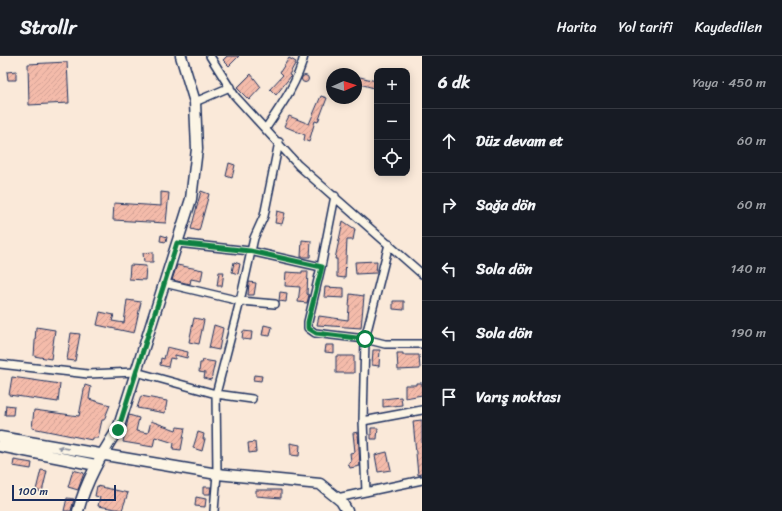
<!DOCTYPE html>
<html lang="tr">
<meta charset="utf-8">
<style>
body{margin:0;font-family:Sriracha,sans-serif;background:#242831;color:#f1f3f6}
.controls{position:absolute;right:12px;top:12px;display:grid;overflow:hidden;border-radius:8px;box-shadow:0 2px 10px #0003}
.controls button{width:36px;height:36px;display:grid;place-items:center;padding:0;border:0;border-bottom:1px solid #363941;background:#171b24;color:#f1f3f6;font:20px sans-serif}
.compass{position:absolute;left:326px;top:12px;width:36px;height:36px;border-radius:50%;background:#171b24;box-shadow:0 2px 10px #0003;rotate:87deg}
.scale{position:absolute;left:12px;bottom:10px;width:104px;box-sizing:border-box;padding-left:4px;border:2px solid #1b2f5e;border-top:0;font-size:11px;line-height:14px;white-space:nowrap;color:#1b2f5e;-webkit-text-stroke:3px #fcf5e5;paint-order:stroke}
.stop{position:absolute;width:12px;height:12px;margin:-9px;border:3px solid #0b8043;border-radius:50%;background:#fff}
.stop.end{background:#0b8043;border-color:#fff;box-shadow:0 1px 4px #0008}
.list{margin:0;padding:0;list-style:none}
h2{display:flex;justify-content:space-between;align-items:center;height:52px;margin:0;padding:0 16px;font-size:17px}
h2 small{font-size:13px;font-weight:400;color:#9ea1a6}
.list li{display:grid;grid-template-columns:26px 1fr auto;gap:12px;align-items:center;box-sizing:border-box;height:64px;padding:0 16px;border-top:1px solid #363941}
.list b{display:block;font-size:15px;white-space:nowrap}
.list em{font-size:13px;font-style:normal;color:#9ea1a6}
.icon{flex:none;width:22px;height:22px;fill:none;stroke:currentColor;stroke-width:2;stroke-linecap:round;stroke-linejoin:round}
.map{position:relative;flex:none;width:422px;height:455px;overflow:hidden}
header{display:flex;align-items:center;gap:24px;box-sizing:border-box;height:56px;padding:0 20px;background:#171b24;border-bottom:1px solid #363941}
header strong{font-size:19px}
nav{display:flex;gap:22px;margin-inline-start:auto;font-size:14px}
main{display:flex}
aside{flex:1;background:#171b24}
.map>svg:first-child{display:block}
.building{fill:url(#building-hatch);stroke:#1b2f5e}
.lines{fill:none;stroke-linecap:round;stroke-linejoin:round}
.street-casing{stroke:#1b2f5e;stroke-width:10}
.secondary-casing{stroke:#1b2f5e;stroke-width:13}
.street{stroke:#fcf5e5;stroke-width:7}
.secondary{stroke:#fcf5e5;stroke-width:10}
.oneway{fill:#8c92a2}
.route{stroke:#0b8043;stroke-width:5}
</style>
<header>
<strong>Strollr</strong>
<nav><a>Harita</a><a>Yol tarifi</a><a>Kaydedilen</a></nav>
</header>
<main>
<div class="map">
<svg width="422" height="455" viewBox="0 0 422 455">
<defs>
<pattern id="building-hatch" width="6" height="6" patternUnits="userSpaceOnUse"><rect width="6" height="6" fill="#f4bbaa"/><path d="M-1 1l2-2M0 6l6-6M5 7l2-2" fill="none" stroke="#d1a195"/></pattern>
</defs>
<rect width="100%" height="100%" fill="#fae9d9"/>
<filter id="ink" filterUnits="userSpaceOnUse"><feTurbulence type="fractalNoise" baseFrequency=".025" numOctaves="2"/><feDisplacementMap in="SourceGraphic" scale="8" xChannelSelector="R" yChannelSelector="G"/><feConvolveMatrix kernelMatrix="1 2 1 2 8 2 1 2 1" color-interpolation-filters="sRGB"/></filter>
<g filter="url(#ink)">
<!-- building -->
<path class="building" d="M227 0H239L229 10 223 4Z
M289 2 296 6 289 19 291 20 276 39 270 33 283 19 280 16Z
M67 6 69 47 29 49 28 8Z
M16 15V24H8L7 16Z
M251 18 261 31 249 44 237 32Z
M301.5 23a3.5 3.5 0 1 1 7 0a3.5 3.5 0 1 1-7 0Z
M356 20 376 25 374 32 356 27Z
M321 40 327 42 318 66 315 65 309 86 304 84 305 79 284 70 289 60 309 68Z
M229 107 235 109 232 122 226 120Z
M201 135 209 138 199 175 191 173Z
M161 136 169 137 166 167 113 164 114 147 161 150Z
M277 155 285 157 282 168 275 167Z
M343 165 355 173 353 184H347L345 222 337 221V203H335Z
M161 179 167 181 166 186 160 185Z
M302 184 311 185 310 201H301Z
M153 196V206H144L143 197Z
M377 205 376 217 356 218 355 206Z
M234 206 240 208 238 218 232 216Z
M130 209 146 210 145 224 129 223Z
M177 209 203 214 201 225 191 223 190 228 172 224Z
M302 215H308L307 238 309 239 307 247 298 246 300 231 285 230 286 216 302 217Z
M219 216H224L222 230H217Z
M249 226 256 227 254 239H248Z
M325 231 344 232V242L324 241Z
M280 236 287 237 286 246 279 245Z
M350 238 364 240 361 272 317 269 319 260 348 264Z
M127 244 141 246 134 277 97 269 100 256 114 259 112 265 124 267Z
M393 245H404V254L393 253Z
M194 262 204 264 199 288 189 286Z
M214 269 223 272 219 294 209 292Z
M264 269 272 271 270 280 262 279Z
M36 271 55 274 51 303 34 300Z
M243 275 252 276 251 284 242 283Z
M71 277 80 278 75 305 67 304Z
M326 289H334V297L325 296Z
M167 291 188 296 187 302 175 299V303L170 302 168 311 160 309 161 302 164 303Z
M373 294H380L379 310 372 309Z
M397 297H403V299H419L420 313 398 314Z
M336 300H354V317H336Z
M203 304 215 306 211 324 204 322 205 317 199 316 200 307H202Z
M254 319 262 320 261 325 253 324Z
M12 321 60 328 58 346 9 339Z
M416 327H422V339L405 342V329H416Z
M85 329 91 331 89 343 110 349 104 364H102L98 382H93L92 384 32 372 34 354 79 360Z
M141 340 167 345 165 357 137 352Z
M401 341 402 349 383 351V343Z
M6 349 14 350 13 359H5Z
M129 359 139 362 136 375 148 377 151 365 176 374 177 371 185 372 181 394 173 393 174 387 155 381 153 391 123 386Z
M422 364V418L418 419 413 365Z
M371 372H378L377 383H371Z
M198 376 204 378 203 383H205L202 395 193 392Z
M358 376 360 410 350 412 348 407 351 406 350 397 355 396 353 377Z
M255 386 256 396 249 397 248 387Z
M290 387 300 389 299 400 291 399Z
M387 396 391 414 378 416 375 399Z
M14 404 32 407 31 413 13 410Z
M41 414 47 415 42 436 36 434Z
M73 414 84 417 78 434 68 431Z
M97 430 128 437 122 454 98 450 100 441 95 440Z
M203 431H211L210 438H203Z
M256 434H281V442L256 440Z
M196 441 206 443 205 451 195 450Z
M67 442 74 443 71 455H64Z"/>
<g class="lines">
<defs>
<path id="street" d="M210 0 235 40 298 109 422 218
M195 46 230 31
M266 72C281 50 298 26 304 0
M335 140 321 211 308 266V272L315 277 365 283 385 288H422
M177 187 250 195 321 211
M164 227 240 245 275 248
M0 308 88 318 136 316 216 338 252 343
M363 365 422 354
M366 436 363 365 365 283 389 188
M337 442 422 424
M214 455 217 418 216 338 240 245 254 182 264 160 279 86"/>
<path id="secondary" d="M0 381 217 418 320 428 341 445 347 455
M0 390 96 409
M78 455C86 425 101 399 118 373L191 143 197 93 195 46 181 0"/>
</defs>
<!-- street casing -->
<use href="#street" class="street-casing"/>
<!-- secondary casing -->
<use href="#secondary" class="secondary-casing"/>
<!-- street -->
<use href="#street" class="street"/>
<!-- secondary -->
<use href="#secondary" class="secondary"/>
</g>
<!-- one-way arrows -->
<defs><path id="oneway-solid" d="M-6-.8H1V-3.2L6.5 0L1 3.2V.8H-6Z"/></defs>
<use class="oneway" href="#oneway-solid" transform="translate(63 392) rotate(-170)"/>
</g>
<g class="lines" filter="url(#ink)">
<!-- route -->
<path class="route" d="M118 374 177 187 250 195 322 211 308 266V272L316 277 365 283"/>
</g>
</svg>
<div class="controls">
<button>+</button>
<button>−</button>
<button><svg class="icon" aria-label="locate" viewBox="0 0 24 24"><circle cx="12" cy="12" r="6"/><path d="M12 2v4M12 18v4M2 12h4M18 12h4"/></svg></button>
</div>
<svg class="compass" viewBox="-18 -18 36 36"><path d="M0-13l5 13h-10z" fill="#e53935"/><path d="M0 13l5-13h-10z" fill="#9ea1a6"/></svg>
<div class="scale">100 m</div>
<div class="stop" style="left:365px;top:283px"></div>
<div class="stop end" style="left:118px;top:374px"></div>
</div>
<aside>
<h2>6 dk<small>Yaya · 450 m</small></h2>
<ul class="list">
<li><svg class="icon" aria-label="ahead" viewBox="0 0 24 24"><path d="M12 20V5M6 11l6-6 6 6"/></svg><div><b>Düz devam et</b></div><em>60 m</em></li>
<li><svg class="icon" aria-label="right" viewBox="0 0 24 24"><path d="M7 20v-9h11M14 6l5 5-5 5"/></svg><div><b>Sağa dön</b></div><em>60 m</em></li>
<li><svg class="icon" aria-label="left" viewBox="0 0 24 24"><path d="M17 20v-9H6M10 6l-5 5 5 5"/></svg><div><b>Sola dön</b></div><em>140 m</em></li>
<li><svg class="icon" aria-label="left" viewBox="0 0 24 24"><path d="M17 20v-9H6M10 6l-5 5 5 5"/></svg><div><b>Sola dön</b></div><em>190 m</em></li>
<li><svg class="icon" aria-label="arrive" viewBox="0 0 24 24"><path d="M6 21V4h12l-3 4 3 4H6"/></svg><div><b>Varış noktası</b></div></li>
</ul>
</aside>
</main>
